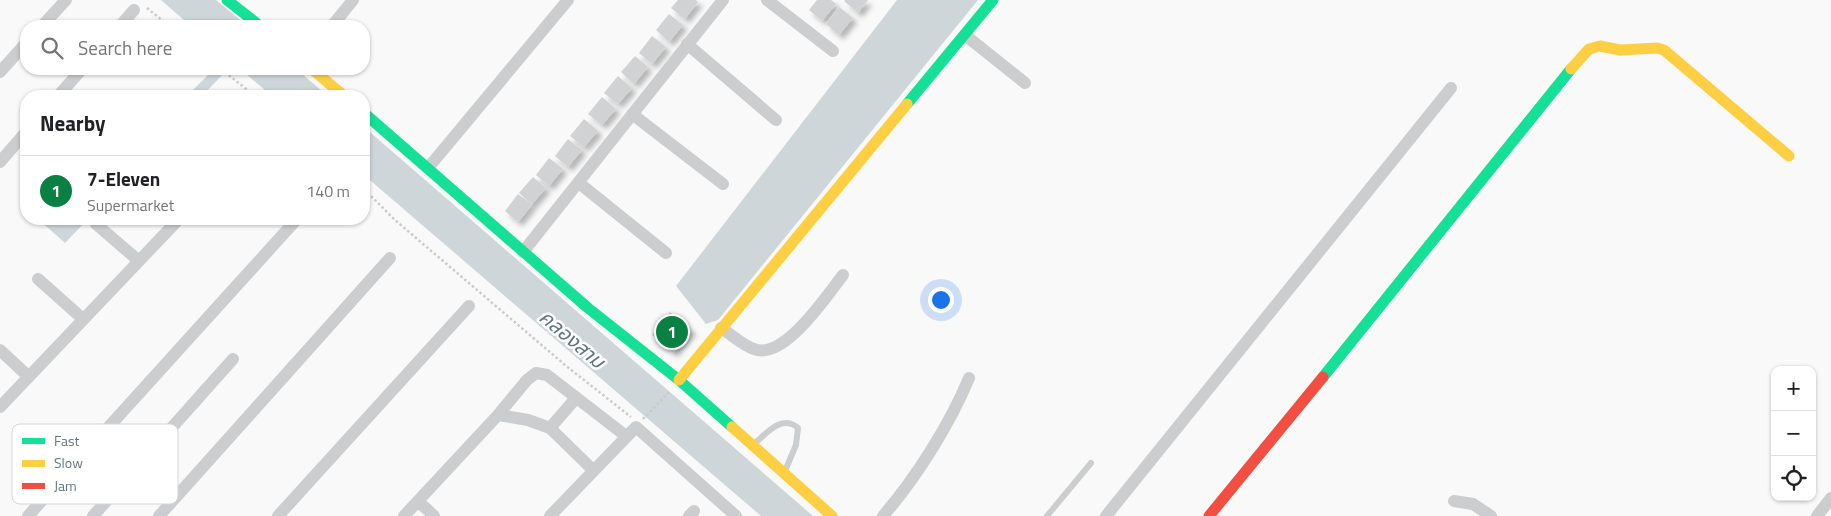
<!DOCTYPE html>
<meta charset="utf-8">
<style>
body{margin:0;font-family:"Titillium Web","Noto Sans Thai",sans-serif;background:#f6f6f6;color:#202124}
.controls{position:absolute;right:15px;bottom:15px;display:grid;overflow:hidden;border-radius:10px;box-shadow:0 1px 4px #0004}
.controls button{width:45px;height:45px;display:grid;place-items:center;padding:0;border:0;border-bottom:1px solid #e0e0e0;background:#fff;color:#202124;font:25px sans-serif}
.you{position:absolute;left:940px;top:299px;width:18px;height:18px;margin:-12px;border:4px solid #fff;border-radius:50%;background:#1a73e8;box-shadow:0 0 0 8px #1a73e833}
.badge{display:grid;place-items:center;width:32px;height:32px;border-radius:50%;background:#0b8043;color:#fff;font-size:16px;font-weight:700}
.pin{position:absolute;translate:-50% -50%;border:2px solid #fff;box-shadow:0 1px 5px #0006}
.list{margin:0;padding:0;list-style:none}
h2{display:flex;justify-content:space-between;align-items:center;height:65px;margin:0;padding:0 20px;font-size:21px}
h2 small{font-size:16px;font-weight:400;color:#757577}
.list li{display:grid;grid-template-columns:32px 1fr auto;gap:15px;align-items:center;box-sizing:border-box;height:70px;padding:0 20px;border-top:1px solid #e0e0e0}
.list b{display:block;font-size:19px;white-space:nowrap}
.list p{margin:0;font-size:16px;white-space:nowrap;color:#757577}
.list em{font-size:16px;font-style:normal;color:#757577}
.icon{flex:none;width:28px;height:28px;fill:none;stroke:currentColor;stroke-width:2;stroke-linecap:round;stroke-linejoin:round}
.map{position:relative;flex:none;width:1831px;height:516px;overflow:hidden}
.search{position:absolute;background:#fff;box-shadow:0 1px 4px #0004;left:20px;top:20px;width:350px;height:55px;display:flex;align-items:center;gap:12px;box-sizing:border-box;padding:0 18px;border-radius:20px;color:#757577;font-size:19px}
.panel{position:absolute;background:#fff;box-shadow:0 1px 4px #0004;left:20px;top:90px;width:350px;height:135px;border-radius:20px}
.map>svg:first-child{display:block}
.water{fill:#cfd6da}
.building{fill:#d0d2d3;filter:url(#shadow)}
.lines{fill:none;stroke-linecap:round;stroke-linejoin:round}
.path{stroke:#c9cbcc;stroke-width:2.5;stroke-dasharray:2.5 2.5;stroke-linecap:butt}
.lane{stroke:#cccdce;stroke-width:6}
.street{stroke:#cccdce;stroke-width:12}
.fast{stroke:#16e098;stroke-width:11}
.slow{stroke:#ffcf43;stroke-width:11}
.jam{stroke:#f24e42;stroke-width:11}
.labels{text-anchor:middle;stroke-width:5;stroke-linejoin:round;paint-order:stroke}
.water-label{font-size:20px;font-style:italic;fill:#61747b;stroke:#fff}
.key{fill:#fff;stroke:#d1d6d9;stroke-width:1}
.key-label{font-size:14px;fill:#667681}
</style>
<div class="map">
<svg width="1831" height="516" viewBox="0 0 1831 516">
<defs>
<filter id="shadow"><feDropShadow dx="4.5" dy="4.5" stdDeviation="2.5" flood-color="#0004"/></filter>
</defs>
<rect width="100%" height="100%" fill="#f9f9f9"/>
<!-- water -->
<path class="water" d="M161 0H216L247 26H191Z
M897 0H978L718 320 706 324 676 286Z
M214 69H228L202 96H187Z
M240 69H296L328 96H272Z
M364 127 813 516H761L364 175Z
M38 219H88L65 243Z"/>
<!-- building -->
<path class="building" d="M678 0H696L698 2 685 19 671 8Z
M817 0H831L836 4 822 21 809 10Z
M845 0H868L858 13 844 1Z
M839 7 853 18 839 35 826 24Z
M669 14 683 25 669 42 656 30Z
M652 36 666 47 652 64 639 53Z
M635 56 648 67 634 84 621 72Z
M618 76 632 88 618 104 604 93Z
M602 97 616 109 602 125 588 114Z
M584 119 598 131 584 147 570 136Z
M568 139 582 150 568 167 555 156Z
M549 158 563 169 549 186 536 175Z
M533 177 546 188 532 204 519 193Z
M518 194 532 205 518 222 505 211Z
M670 312 692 330 673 353 652 335Z"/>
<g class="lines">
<!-- path -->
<path class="path" d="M147 8 169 26
M221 69 255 96
M364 189 395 220 565 365 631 417
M643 419 669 392"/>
<!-- lane -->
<path class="lane" d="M754 444C767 433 782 414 798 428L796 445 785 471
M1047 516 1091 463"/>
<!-- street -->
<path class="street" d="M767 0 833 51
M42 26 66 0
M120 26 134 10
M332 26 353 0
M965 35 1025 83
M687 44 776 120
M0 72 26 43
M58 96 82 69
M632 114 723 184
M0 162 26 132
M428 168 568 0
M579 183 666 253
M96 224 139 261
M523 252 723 0
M38 279 83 319
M721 328C731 334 742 345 754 349 784 361 827 295 843 275
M0 350 29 377
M0 407 179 219
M498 415 528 420 550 428 593 470
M550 428 576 398
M418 501 434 516
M1454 501 1473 504 1491 516
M28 516 297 219
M93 516 233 359
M159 516 390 258
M278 516 469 306
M404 516 498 415 527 380 536 373 547 375 626 436
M550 516 636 427 736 516
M689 516 694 511
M883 516C916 478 950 424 969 378
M1106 516 1451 88
M1817 516 1831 498"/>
<!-- fast -->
<path class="fast" d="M227 0 260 26
M907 104 993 0
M364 113 588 308 679 380 732 427
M1323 377 1571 69"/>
<!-- slow -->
<path class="slow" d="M312 69 344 96
M1571 69 1589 49 1600 46 1620 50 1657 48 1664 50 1789 156
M679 380 907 104
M732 427 832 516"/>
<!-- jam -->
<path class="jam" d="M1209 516 1323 377"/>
</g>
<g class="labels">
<!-- water labels -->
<g class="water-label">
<text transform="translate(572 339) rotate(40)" y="7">คลองสาม</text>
</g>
</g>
<!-- legend -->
<rect x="12" y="424" width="166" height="80" rx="8" class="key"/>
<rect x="22" y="438" width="23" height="6" fill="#16e098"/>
<rect x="22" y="460" width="23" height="7" fill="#ffcf43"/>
<rect x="22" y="483" width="23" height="6" fill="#f24e42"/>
<g class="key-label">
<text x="54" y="446">Fast</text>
<text x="54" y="468">Slow</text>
<text x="54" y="491">Jam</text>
</g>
</svg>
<div class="controls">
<button>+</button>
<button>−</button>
<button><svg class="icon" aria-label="locate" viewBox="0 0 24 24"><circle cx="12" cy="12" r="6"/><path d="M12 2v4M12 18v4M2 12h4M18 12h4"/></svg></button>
</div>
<div class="you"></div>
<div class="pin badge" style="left:672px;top:332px">1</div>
<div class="search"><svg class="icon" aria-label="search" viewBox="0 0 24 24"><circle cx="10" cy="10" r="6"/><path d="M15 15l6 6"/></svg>Search here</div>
<section class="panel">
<h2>Nearby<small></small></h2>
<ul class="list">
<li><span class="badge">1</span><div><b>7-Eleven</b><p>Supermarket</p></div><em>140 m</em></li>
</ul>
</section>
</div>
